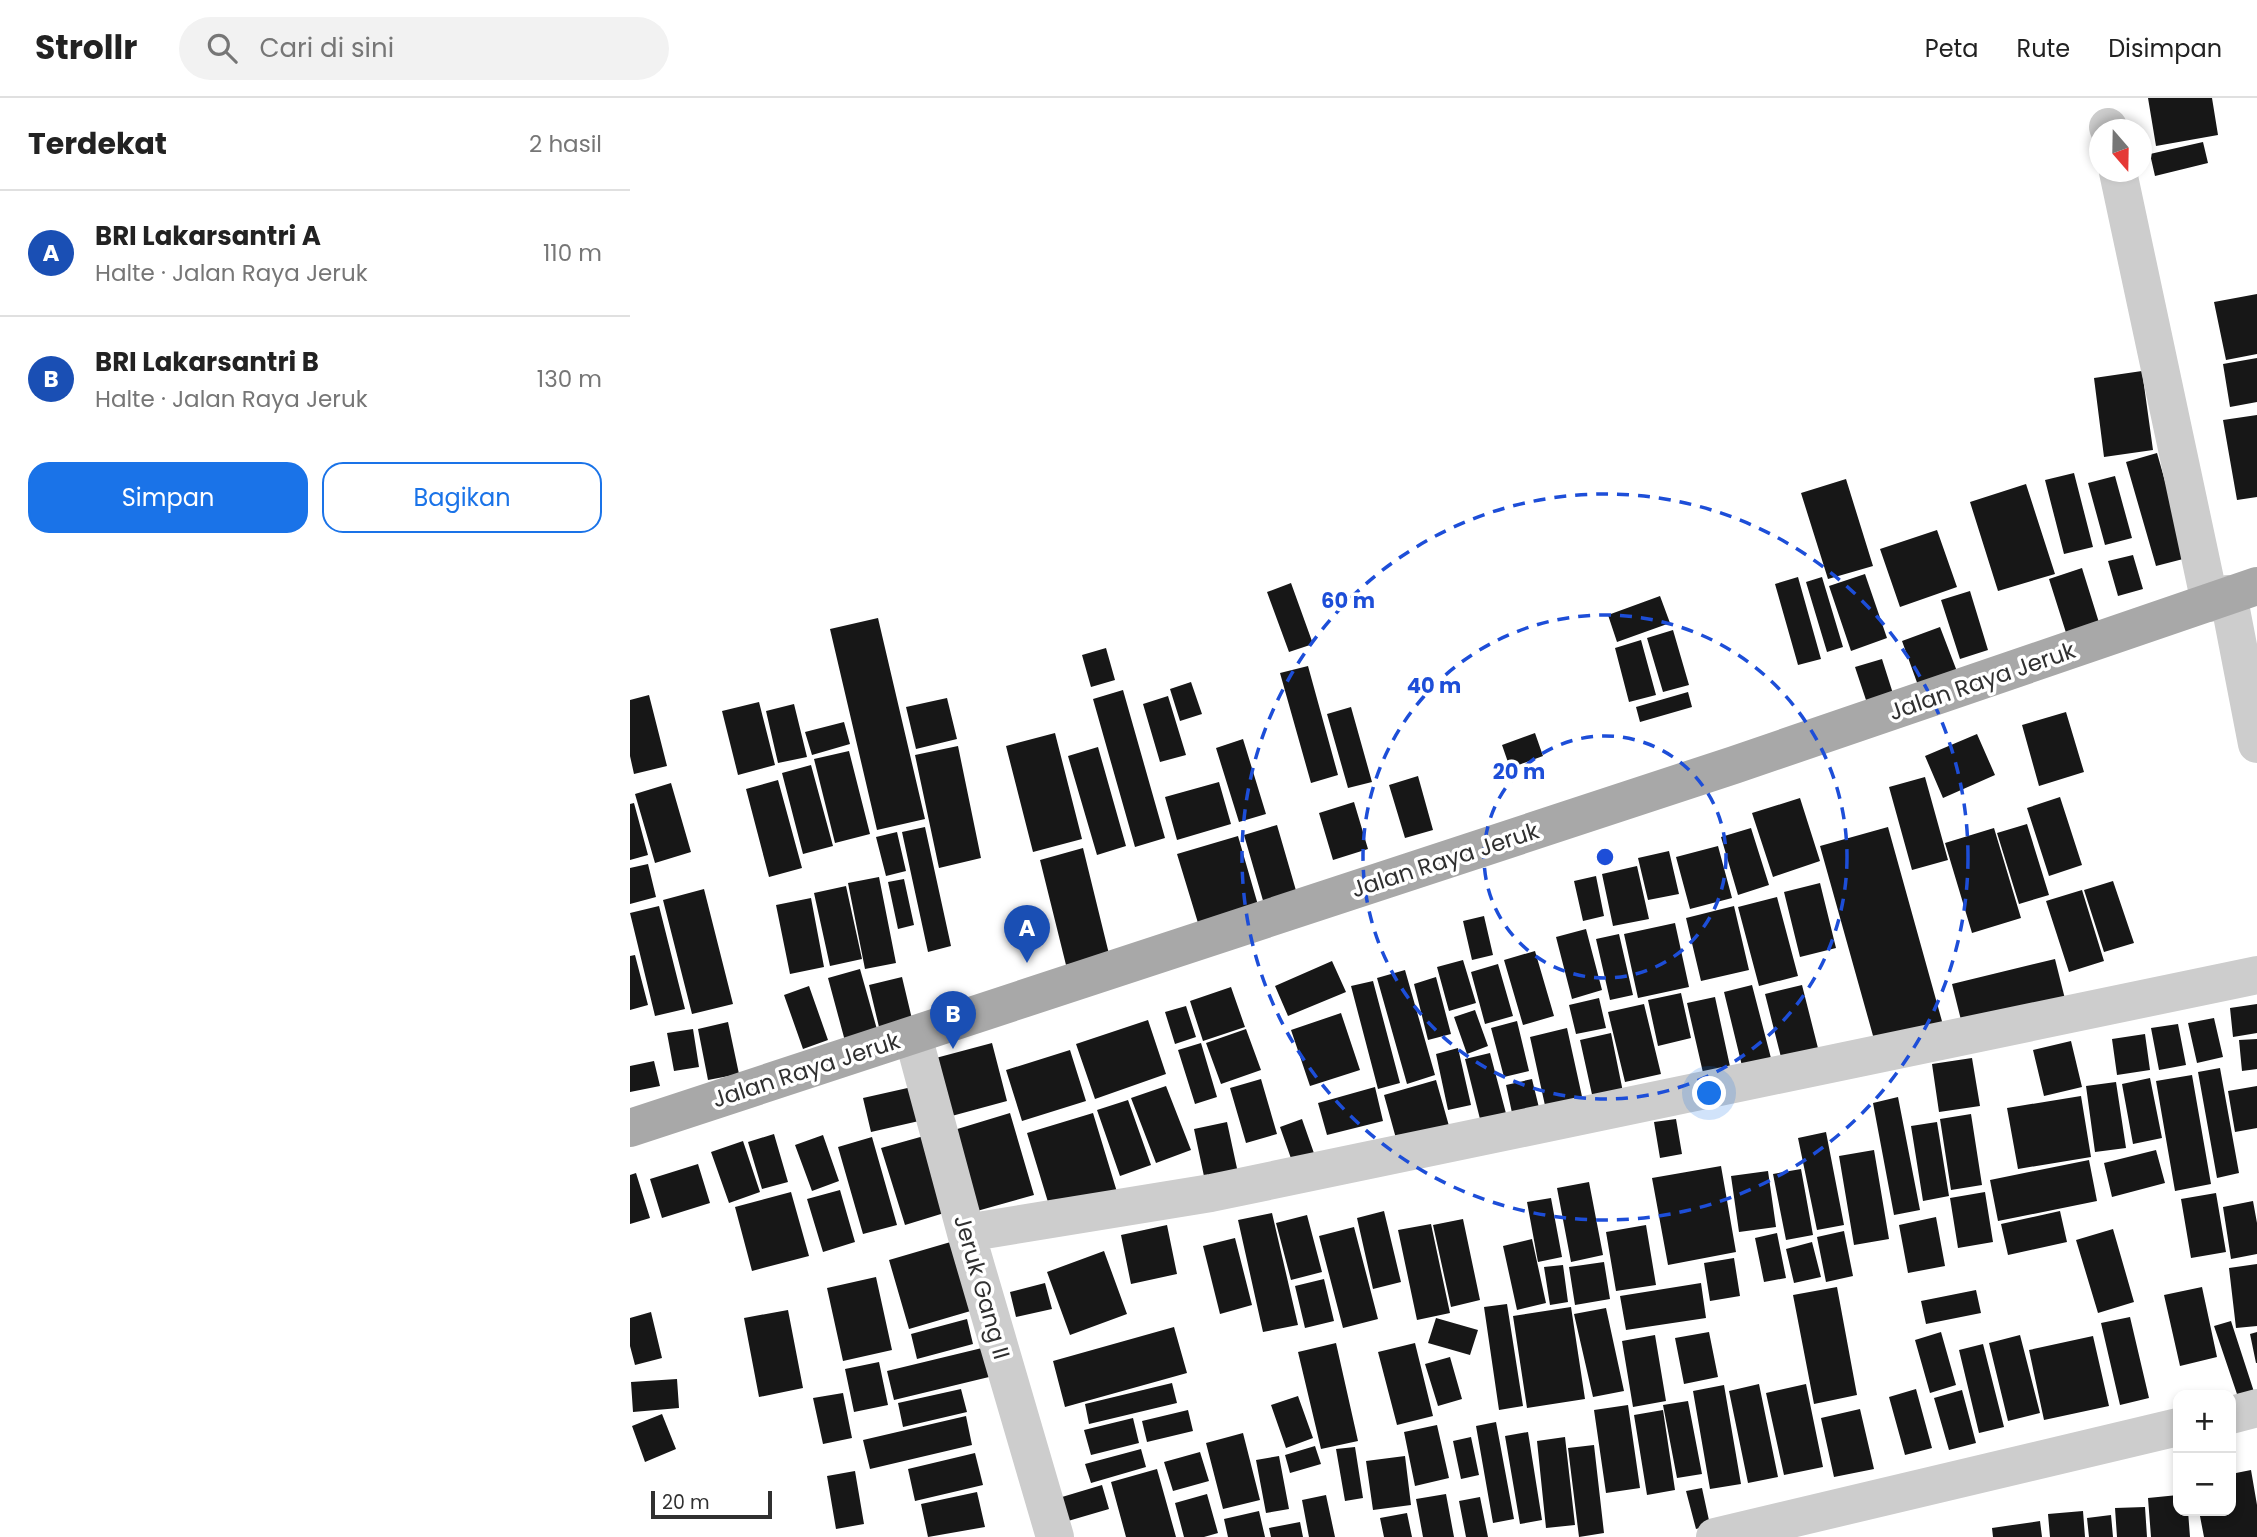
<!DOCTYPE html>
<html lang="id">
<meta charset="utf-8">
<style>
body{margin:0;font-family:Poppins,sans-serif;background:#f2f2f2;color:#222}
.controls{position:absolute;right:21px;bottom:21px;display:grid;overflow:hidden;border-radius:14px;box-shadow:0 4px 10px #0003}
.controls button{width:63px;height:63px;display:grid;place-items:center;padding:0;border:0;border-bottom:2px solid #e0e0e0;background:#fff;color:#222;font:35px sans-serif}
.compass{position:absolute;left:1459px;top:21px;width:63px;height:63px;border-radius:50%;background:#fff;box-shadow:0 4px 10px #0003;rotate:160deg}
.scale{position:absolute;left:21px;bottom:18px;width:121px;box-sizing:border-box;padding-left:7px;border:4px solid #303030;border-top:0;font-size:19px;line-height:24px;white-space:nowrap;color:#303030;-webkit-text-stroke:5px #fff;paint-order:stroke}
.you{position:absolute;left:1080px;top:996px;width:24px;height:24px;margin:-18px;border:5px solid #fff;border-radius:50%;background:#1a73e8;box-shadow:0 0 0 10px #1a73e833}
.badge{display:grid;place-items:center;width:46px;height:46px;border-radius:50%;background:#1a73e8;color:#fff;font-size:23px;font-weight:700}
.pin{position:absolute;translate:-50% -58px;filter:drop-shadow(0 2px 4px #0008)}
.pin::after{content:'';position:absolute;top:37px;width:24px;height:21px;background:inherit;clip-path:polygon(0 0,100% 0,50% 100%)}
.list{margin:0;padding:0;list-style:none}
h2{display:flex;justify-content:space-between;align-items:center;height:91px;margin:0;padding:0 28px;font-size:30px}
h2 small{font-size:23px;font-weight:400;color:#767676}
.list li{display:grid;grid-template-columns:46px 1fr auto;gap:21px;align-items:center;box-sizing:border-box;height:126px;padding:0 28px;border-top:2px solid #e0e0e0}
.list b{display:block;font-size:26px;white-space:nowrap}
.list p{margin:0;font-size:23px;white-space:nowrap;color:#767676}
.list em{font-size:23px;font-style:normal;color:#767676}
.actions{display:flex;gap:14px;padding:21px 28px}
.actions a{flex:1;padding:16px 0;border:2px solid #1a73e8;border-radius:21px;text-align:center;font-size:24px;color:#1a73e8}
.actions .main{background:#1a73e8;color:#fff}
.icon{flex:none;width:38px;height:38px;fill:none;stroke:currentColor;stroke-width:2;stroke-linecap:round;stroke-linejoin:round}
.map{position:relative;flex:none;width:1627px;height:1439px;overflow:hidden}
header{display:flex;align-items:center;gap:42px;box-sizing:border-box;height:98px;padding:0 35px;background:#fff;border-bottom:2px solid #e0e0e0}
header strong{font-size:33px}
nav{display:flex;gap:38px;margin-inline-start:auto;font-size:24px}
.search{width:490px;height:63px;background:#f2f2f2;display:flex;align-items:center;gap:18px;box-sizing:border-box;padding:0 24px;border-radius:38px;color:#767676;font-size:26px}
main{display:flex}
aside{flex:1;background:#fff}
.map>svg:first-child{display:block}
.building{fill:#171717}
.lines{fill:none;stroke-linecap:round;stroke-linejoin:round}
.minor{stroke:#cdcdcd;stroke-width:38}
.major{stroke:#a8a8a8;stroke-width:38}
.ring{fill:none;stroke:#1d4ed8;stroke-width:3.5;stroke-dasharray:12 9}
.labels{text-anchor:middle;stroke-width:7;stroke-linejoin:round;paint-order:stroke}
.street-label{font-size:23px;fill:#303030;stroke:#fff}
.centre{fill:#1d4ed8;stroke:#fff;stroke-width:3.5}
.ring-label{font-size:21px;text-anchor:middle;font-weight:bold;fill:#1d4ed8;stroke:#fff;stroke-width:7;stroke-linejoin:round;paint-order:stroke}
</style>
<header>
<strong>Strollr</strong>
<div class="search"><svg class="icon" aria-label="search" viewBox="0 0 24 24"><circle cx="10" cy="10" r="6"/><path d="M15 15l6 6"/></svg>Cari di sini</div>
<nav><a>Peta</a><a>Rute</a><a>Disimpan</a></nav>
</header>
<main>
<aside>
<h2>Terdekat<small>2 hasil</small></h2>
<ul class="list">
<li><span class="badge" style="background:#1a4fb4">A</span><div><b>BRI Lakarsantri A</b><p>Halte · Jalan Raya Jeruk</p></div><em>110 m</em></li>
<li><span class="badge" style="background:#1a4fb4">B</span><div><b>BRI Lakarsantri B</b><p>Halte · Jalan Raya Jeruk</p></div><em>130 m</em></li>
</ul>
<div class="actions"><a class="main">Simpan</a><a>Bagikan</a></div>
</aside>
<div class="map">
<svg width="1627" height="1439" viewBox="0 0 1627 1439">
<rect width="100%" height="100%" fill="#fff"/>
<!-- building -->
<path class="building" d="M1518 0H1582L1588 37 1526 48Z
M1573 44 1578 65 1525 78 1520 56Z
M1627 196V256L1596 262 1584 204Z
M1627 260V304L1600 309 1593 266Z
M1512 273 1523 352 1474 359 1464 280Z
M1627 317V399L1607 402 1593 322Z
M1527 355 1557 460 1526 468 1496 364Z
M1444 375 1463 449 1434 456 1415 382Z
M1485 378 1502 440 1475 447 1458 385Z
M1216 381 1243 468 1198 481 1171 395Z
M1396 386 1425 476 1368 493 1340 404Z
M1307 432 1327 489 1270 509 1250 451Z
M1503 457 1513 491 1488 498 1478 463Z
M1452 470 1471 531 1438 541 1419 481Z
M1235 476 1257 540 1221 553 1199 488Z
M1168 479 1191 561 1168 567 1145 486Z
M1192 479 1213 549 1197 554 1176 484Z
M661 485 683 546 659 554 637 494Z
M1340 493 1358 552 1330 561 1311 502Z
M1030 498 1040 525 987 544 978 517Z
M248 520 295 721 247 732 200 531Z
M1310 529 1328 576 1289 590 1272 543Z
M1043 532 1059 587 1033 594 1017 540Z
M1011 542 1026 597 999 604 985 550Z
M476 550 485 582 461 589 452 557Z
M1252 561 1266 605 1240 614 1225 569Z
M678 568 708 677 681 685 650 575Z
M561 584 572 616 550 623 540 591Z
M493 592 535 740 505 749 463 601Z
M1058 594 1062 609 1010 624 1006 609Z
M19 597 37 668 4 676 0 658V602Z
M538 598 556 657 530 664 513 606Z
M317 600 327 641 286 651 276 609Z
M129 604 145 667 108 677 92 613Z
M164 606 177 659 148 665 136 613Z
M721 609 742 684 718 690 697 616Z
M1436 614 1454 674 1409 688 1392 627Z
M214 624 220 646 182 657 175 634Z
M425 635 452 741 403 754 376 648Z
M905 635 913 658 880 670 872 647Z
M1347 636 1365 677 1313 700 1295 658Z
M613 641 636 716 609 724 586 650Z
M328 648 351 760 309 770 285 657Z
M468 649 496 748 467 757 438 658Z
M219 653 240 736 205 745 184 661Z
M181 667 203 748 173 756 152 675Z
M788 678 803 732 775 740 759 687Z
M1295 679 1318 762 1282 772 1259 689Z
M148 682 172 770 139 779 116 691Z
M589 684 601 726 547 742 535 699Z
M41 685 61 754 25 765 5 696Z
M1430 699 1452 767 1419 778 1397 710Z
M1170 700 1190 763 1143 779 1122 715Z
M724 704 738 751 703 762 689 715Z
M4 705 18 757 0 762V706Z
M1397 726 1419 797 1389 806 1367 735Z
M647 727 667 796 634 806 614 737Z
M295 729 321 848 298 854 272 734Z
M1258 729 1315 934 1247 952 1190 748Z
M1121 730 1139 787 1108 797 1091 739Z
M1364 730 1391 820 1342 835 1315 745Z
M267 734 276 773 256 778 246 739Z
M608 738 628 807 568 825 547 756Z
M1088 748 1102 800 1060 811 1046 759Z
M453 750 479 856 436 867 410 762Z
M1039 753 1049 796 1018 802 1008 760Z
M18 766 26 799 0 806V770Z
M1007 768 1019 821 983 828 972 776Z
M966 778 974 818 953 823 944 783Z
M249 779 266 865 235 871 218 785Z
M274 781 284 827 268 831 258 784Z
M1483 783 1504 845 1474 854 1454 792Z
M1190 785 1206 850 1170 859 1154 794Z
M216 788 232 861 200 868 184 795Z
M74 791 103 906 62 916 33 802Z
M1452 792 1474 863 1439 874 1416 803Z
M1147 799 1168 878 1129 888 1108 809Z
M181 800 194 869 160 876 146 807Z
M29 808 55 911 25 918 0 815Z
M1104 808 1119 872 1071 883 1056 820Z
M854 818 863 857 842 862 833 823Z
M1045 825 1059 889 1008 900 994 836Z
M956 831 972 892 942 901 926 839Z
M989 836 1003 897 980 902 966 841Z
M905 853 924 918 893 927 874 862Z
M5 857 18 907 0 912V858Z
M1425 861 1437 909 1334 934 1322 886Z
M833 862 846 905 819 913 807 869Z
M702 863 716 894 658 918 645 888Z
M868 866 883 918 855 926 841 874Z
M230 871 248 935 215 943 198 880Z
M775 872 805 977 777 986 747 880Z
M272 879 282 921 249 929 239 887Z
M806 879 821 936 798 942 784 886Z
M743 883 770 985 748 991 721 888Z
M1122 887 1142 964 1113 972 1094 894Z
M1172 887 1191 962 1154 971 1135 896Z
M179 888 198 942 173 951 154 897Z
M601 889 615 929 573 943 560 903Z
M1051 895 1061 940 1028 948 1018 902Z
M1085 899 1101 973 1074 979 1057 905Z
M969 900 976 930 946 936 939 907Z
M1014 906 1031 976 995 984 978 914Z
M1627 906V935L1603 939 1600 910Z
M556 908 566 939 545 946 535 914Z
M845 912 858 948 837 956 824 919Z
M711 915 730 972 680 988 661 932Z
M1584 920 1593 959 1567 965 1558 925Z
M518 922 536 976 465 1001 446 946Z
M887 923 899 973 874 979 861 930Z
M98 924 109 976 78 982 68 931Z
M1548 926 1556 967 1529 972 1521 930Z
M937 930 953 1003 916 1012 900 939Z
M63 931 69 969 44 973 37 935Z
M616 931 631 972 591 986 576 945Z
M981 935 993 994 963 1001 950 942Z
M1515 936 1520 972 1487 977 1482 941Z
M1627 941V971L1612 973 1609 942Z
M1441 943 1452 989 1414 998 1403 952Z
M362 945 377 1003 318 1019 302 961Z
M571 945 587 999 565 1006 548 952Z
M828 950 841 1007 818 1012 806 956Z
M440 952 456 1003 392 1023 376 972Z
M860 955 878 1023 852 1029 835 961Z
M1342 960 1350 1008 1309 1014 1302 966Z
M24 963 30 988 0 994V968Z
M1590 970 1609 1075 1587 1080 1568 974Z
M1562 977 1581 1086 1545 1093 1526 983Z
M1520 980 1532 1040 1503 1046 1492 986Z
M631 981 647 1036 616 1045 600 990Z
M902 981 911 1018 884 1024 876 987Z
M806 982 819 1028 767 1044 754 997Z
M1486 984 1496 1050 1465 1054 1456 988Z
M536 988 561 1052 526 1065 501 1000Z
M1627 988V1030L1605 1034 1598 993Z
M282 989 289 1023 241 1034 233 1000Z
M745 989 753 1023 697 1037 688 1005Z
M1451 998 1461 1059 1388 1071 1377 1010Z
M1268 999 1290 1112 1264 1117 1243 1005Z
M498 1002 521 1067 490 1078 467 1012Z
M380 1015 404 1097 347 1113 324 1032Z
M463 1015 487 1094 421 1114 397 1035Z
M1341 1016 1352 1087 1321 1092 1310 1021Z
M672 1021 686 1061 664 1069 650 1029Z
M1046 1021 1052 1056 1030 1060 1024 1024Z
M597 1024 608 1075 575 1083 564 1031Z
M1307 1024 1319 1098 1293 1103 1281 1028Z
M1196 1034 1214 1127 1187 1132 1168 1040Z
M144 1036 158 1084 132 1091 118 1044Z
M301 1036 324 1112 275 1127 251 1050Z
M193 1037 209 1083 182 1093 165 1047Z
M242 1039 267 1127 233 1136 208 1049Z
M113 1043 130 1094 99 1105 81 1054Z
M1244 1052 1259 1141 1224 1147 1209 1058Z
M1526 1052 1535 1085 1482 1099 1474 1065Z
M1459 1062 1467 1103 1368 1123 1360 1082Z
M68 1066 80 1105 32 1120 20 1081Z
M1091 1068 1106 1154 1038 1167 1022 1080Z
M1171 1071 1183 1137 1156 1142 1143 1076Z
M1138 1073 1146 1129 1109 1134 1101 1078Z
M6 1075 20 1120 0 1126V1077Z
M959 1084 973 1157 941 1164 927 1090Z
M210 1092 225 1144 193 1154 177 1101Z
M161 1094 179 1158 122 1173 105 1109Z
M1355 1094 1363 1144 1328 1150 1320 1100Z
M1586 1095 1596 1154 1561 1160 1551 1101Z
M921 1100 932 1159 908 1164 897 1104Z
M1623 1103 1627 1125V1156L1601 1161 1593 1109Z
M754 1113 771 1184 743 1191 727 1120Z
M1430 1113 1437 1144 1378 1157 1371 1126Z
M642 1115 668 1227 633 1234 608 1122Z
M677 1117 692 1174 661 1182 646 1125Z
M1306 1119 1315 1168 1278 1175 1269 1127Z
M833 1121 850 1202 821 1209 803 1127Z
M801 1126 820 1215 787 1222 768 1132Z
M537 1127 547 1176 501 1186 491 1137Z
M1016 1127 1026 1187 986 1193 976 1134Z
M724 1129 748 1221 713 1230 689 1138Z
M1483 1131 1504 1204 1468 1215 1446 1142Z
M1214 1133 1223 1178 1196 1184 1187 1139Z
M1147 1135 1156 1180 1134 1184 1125 1140Z
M605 1140 622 1207 590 1216 573 1148Z
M902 1141 916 1205 887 1212 873 1148Z
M324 1143 344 1212 279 1231 259 1162Z
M1182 1144 1191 1179 1164 1185 1156 1151Z
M474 1153 497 1216 440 1237 417 1174Z
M1104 1160 1110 1198 1080 1203 1074 1165Z
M974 1164 980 1201 945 1207 939 1169Z
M1627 1166V1228L1606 1230 1599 1170Z
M933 1167 938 1204 920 1207 914 1169Z
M246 1179 262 1252 213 1263 197 1190Z
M694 1181 704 1223 675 1230 665 1188Z
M415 1185 422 1211 386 1219 380 1194Z
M1071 1185 1076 1220 996 1232 990 1198Z
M1207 1189 1227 1297 1184 1306 1163 1197Z
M1572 1189 1587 1259 1550 1268 1534 1197Z
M1346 1192 1351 1215 1296 1226 1291 1203Z
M877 1206 893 1308 869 1312 854 1209Z
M941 1209 955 1301 897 1310 883 1218Z
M976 1210 994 1293 963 1299 944 1216Z
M158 1212 173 1290 129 1299 114 1220Z
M21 1214 32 1260 5 1267 0 1248V1220Z
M1500 1219 1519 1300 1490 1307 1471 1225Z
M806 1220 848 1232 840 1257 798 1245Z
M337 1221 343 1246 287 1261 281 1236Z
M1601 1223 1626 1300 1610 1305 1584 1228Z
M544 1229 557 1275 435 1309 423 1263Z
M1079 1234 1088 1279 1054 1286 1045 1240Z
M1311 1234 1326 1287 1300 1295 1285 1242Z
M1627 1234V1265H1626L1620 1236Z
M1025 1237 1036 1303 1003 1309 992 1243Z
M1390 1237 1410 1315 1378 1323 1359 1245Z
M1463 1238 1479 1308 1414 1322 1399 1252Z
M706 1245 728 1343 691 1351 668 1254Z
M785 1245 803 1318 767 1327 748 1254Z
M1353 1246 1374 1329 1349 1335 1329 1252Z
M352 1250 359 1279 264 1302 257 1273Z
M820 1259 832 1301 808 1308 795 1266Z
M249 1264 258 1307 224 1314 215 1271Z
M47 1281 49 1310 3 1314 1 1284Z
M542 1285 547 1305 459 1326 455 1306Z
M1129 1286 1148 1379 1118 1385 1099 1293Z
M1176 1286 1193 1369 1154 1377 1136 1295Z
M1094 1287 1111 1386 1080 1391 1063 1293Z
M331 1291 337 1314 273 1329 268 1305Z
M1286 1291 1302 1350 1275 1357 1259 1299Z
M1332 1292 1346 1345 1319 1352 1304 1300Z
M213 1295 222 1340 193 1346 183 1300Z
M668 1298 683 1340 656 1350 641 1307Z
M1058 1303 1072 1376 1047 1380 1033 1307Z
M998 1307 1010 1390 976 1395 964 1312Z
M1230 1311 1244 1371 1204 1379 1191 1320Z
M558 1312 563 1333 517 1344 512 1323Z
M1033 1312 1045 1392 1017 1397 1004 1317Z
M32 1316 46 1351 15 1364 2 1328Z
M336 1318 342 1347 240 1371 233 1342Z
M503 1320 509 1345 461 1357 454 1332Z
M866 1324 884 1421 863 1425 846 1328Z
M807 1327 819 1380 785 1388 774 1334Z
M898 1334 912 1422 890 1426 875 1338Z
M613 1335 630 1402 593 1411 576 1345Z
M841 1339 849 1377 831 1381 823 1343Z
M935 1339 945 1427 916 1430 907 1343Z
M964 1347 974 1435 949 1439 938 1350Z
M685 1348 691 1366 660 1375 655 1357Z
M725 1349 733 1400 715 1403 706 1351Z
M511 1351 516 1369 461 1385 455 1366Z
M570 1354 579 1383 543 1393 534 1364Z
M345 1355 353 1387 285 1403 278 1371Z
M649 1358 659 1411 636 1415 626 1362Z
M775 1358 781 1407 743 1412 736 1363Z
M527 1371 546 1439H496L481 1384Z
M1621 1372 1627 1407V1439H1574L1569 1413H1601V1376Z
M225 1373 234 1426 206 1431 197 1378Z
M472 1387 479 1411 438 1423 432 1399Z
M1072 1390 1080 1427 1066 1431 1056 1393Z
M347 1394 355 1429 298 1439 291 1406Z
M577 1396 588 1435 574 1439H554L545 1405Z
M816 1396 824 1439H793L786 1401Z
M696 1397 705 1439H679L672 1402Z
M1548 1397V1413H1558L1560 1439H1521L1518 1400Z
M850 1399 858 1439H836L829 1403Z
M1515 1409 1517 1439H1487L1485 1410Z
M629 1413 635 1439H598L594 1421Z
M1453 1413 1455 1439H1420L1418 1416Z
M777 1415 782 1439H754L750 1420Z
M1481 1417 1483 1439H1459L1457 1420Z
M1410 1423 1412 1439H1363L1362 1430Z
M670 1424 673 1439H641L639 1430Z"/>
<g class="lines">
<!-- minor -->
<path class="minor" d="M1478 29 1479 32
M1488 74 1580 505
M1598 496 1627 646
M283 938 336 1135 425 1439
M336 1135 581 1095 1627 877
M1601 1317 1627 1310
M1085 1439 1548 1329"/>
<!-- major -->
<path class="major" d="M0 1030 1104 667 1627 488"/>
</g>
<!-- distance rings -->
<g class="ring">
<circle cx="975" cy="759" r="121"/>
<circle cx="975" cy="759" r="242"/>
<circle cx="975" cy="759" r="363"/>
</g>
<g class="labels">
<!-- street labels -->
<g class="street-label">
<text transform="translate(1352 583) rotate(-19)" y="8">Jalan Raya Jeruk</text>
<text transform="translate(815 762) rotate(-18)" y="8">Jalan Raya Jeruk</text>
<text transform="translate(176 972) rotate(-18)" y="8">Jalan Raya Jeruk</text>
<text transform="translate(352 1189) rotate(74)" y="8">Jeruk Gang II</text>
</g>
</g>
<circle cx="975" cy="759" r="10" class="centre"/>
<g class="ring-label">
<text x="718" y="510">60 m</text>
<text x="804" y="595">40 m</text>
<text x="889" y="681">20 m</text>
</g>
</svg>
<div class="controls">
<button>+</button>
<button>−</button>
</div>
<svg class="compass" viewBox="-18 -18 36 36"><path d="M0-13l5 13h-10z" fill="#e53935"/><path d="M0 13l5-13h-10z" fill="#767676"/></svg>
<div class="scale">20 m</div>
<div class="you"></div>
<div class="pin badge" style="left:397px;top:865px;background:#1a4fb4">A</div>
<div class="pin badge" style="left:323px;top:951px;background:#1a4fb4">B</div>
</div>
</main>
